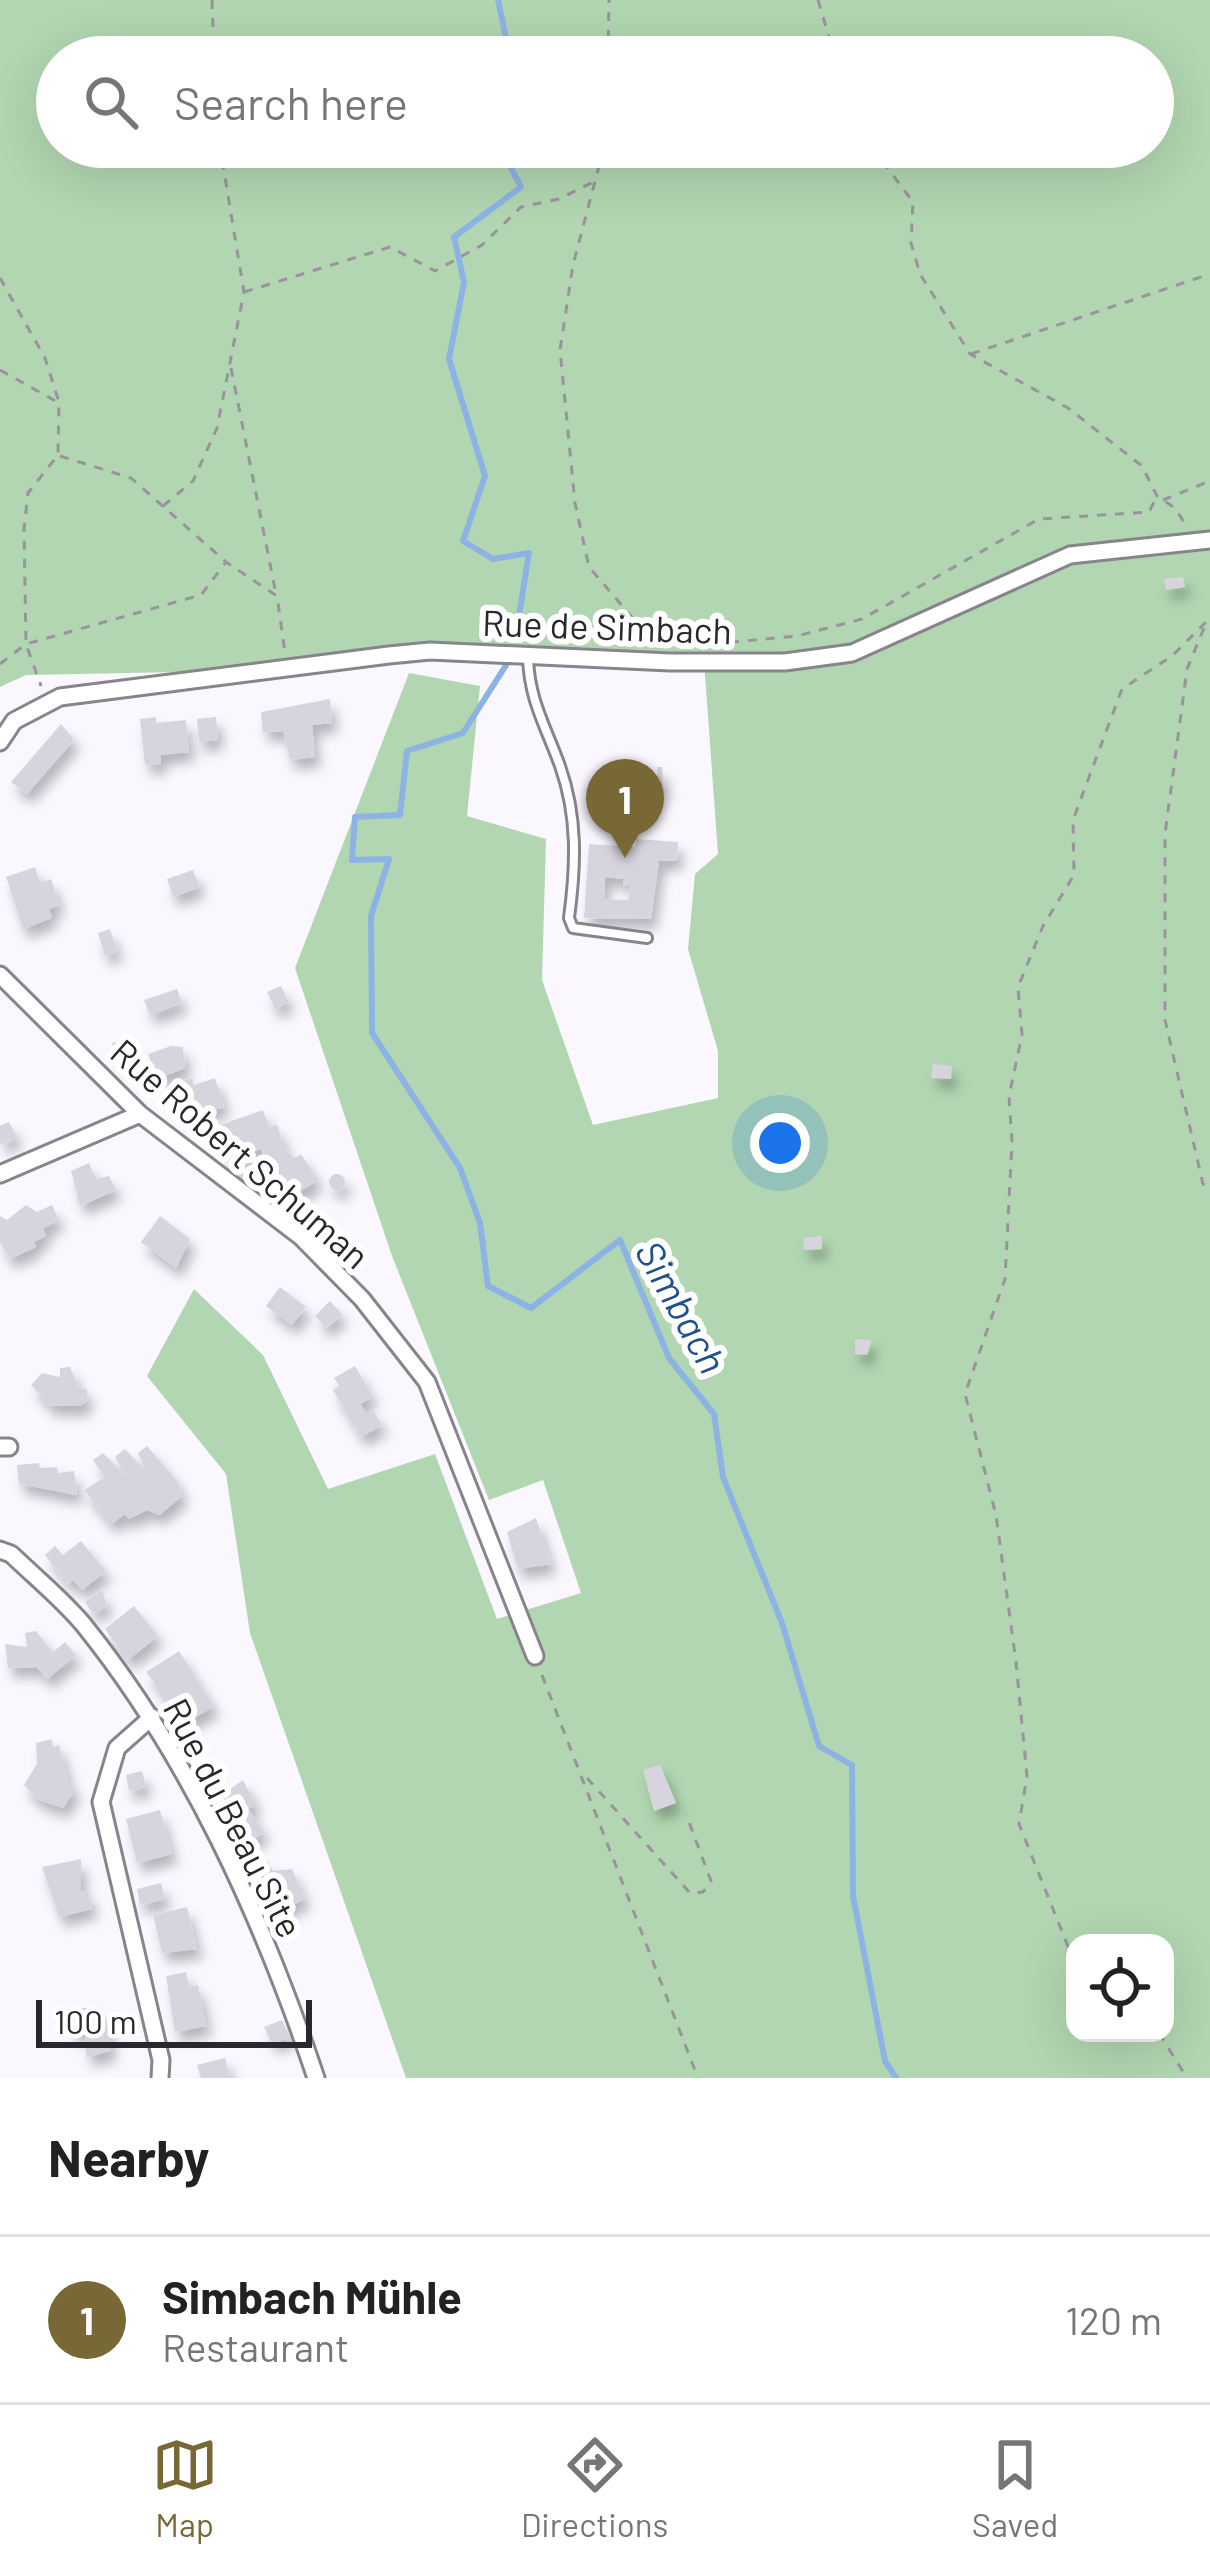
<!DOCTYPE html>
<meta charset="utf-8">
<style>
body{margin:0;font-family:Barlow,sans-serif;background:#f2f2f2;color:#222}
.controls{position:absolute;right:36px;bottom:36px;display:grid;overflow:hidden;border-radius:24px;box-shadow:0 12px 48px #0002}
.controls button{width:108px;height:108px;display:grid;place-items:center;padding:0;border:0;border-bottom:3px solid #e0e0e0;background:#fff;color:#222;font:60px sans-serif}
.scale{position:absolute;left:36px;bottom:30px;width:276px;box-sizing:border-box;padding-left:12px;border:6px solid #29282c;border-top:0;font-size:33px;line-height:42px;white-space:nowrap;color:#29282c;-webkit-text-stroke:9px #fff;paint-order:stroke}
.you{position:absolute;left:780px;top:1143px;width:42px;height:42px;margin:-30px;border:9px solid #fff;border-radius:50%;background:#1a73e8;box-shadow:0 0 0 18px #1a73e833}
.badge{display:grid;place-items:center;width:78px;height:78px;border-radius:50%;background:#786835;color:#fff;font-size:39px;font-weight:700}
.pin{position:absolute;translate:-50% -99px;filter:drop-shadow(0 3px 6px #0008)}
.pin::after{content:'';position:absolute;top:63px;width:42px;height:36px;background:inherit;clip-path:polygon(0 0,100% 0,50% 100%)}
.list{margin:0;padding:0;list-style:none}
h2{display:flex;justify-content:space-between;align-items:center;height:156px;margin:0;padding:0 48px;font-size:51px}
h2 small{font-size:39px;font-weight:400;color:#767676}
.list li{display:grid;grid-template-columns:78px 1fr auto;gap:36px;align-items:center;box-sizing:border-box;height:168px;padding:0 48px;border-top:3px solid #e0e0e0}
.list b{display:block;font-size:45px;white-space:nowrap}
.list p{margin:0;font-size:39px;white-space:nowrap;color:#767676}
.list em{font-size:39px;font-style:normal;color:#767676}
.icon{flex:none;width:66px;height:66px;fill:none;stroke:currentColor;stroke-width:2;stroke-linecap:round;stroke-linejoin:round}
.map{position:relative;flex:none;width:1210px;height:2078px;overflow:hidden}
.search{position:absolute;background:#fff;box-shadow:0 12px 48px #0002;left:36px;right:36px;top:36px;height:132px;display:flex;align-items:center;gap:30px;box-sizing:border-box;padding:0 42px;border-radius:66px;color:#767676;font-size:45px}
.sheet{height:324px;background:#fff}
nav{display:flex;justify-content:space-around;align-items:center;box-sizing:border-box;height:168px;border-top:3px solid #e0e0e0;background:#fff;font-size:33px;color:#767676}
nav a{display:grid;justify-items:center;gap:6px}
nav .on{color:#786835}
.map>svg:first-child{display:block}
.green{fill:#b2d6b1;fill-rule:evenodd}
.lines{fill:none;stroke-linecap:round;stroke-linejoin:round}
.stream{stroke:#8db3e5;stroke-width:6}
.building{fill:#d8d4de;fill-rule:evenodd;filter:url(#shadow)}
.lane-casing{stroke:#87848c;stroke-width:14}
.street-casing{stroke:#87848c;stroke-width:21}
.path{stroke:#97959b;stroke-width:3;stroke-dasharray:9 9;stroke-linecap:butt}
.lane{stroke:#fff;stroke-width:8}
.street{stroke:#fff;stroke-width:15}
.labels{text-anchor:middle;stroke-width:12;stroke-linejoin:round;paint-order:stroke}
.street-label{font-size:36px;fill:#29282c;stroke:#fff}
.water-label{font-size:39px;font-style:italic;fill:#1f518d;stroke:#fff}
</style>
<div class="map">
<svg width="1210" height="2078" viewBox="0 0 1210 2078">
<defs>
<filter id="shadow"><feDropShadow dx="5.5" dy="10" stdDeviation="6" flood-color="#0004"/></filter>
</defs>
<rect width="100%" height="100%" fill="#faf7ff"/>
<!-- green -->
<path class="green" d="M0 0H1210V2078H406L250 1633 226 1474 147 1376 194 1289 263 1355 328 1489 435 1454 497 1619 581 1593 543 1480 489 1500 392 1256 295 968 409 673 480 686 467 816 546 839 542 980 593 1125 718 1098V1051L688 949 695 874 718 854 704 661 513 649 287 670 26 675 0 687ZM57 57H1153V147H57ZM1075 1943H1165V2033H1075Z"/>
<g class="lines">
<!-- stream -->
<path class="stream" d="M498 0 510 57
M500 147 521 187 454 237 464 282 449 359 485 476 463 541 493 559 529 553 517 628
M508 662 463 733 407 751 400 815 355 817 352 860 389 859 371 916 372 1033 460 1168 480 1223 488 1286 531 1308 620 1240 669 1358 714 1414 723 1477 782 1623 819 1746 852 1765 853 1896 885 2061 896 2078"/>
</g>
<!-- building -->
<path class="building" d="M1183 577 1185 587 1166 590 1164 579Z
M330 699 332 723 312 725 315 757 290 760 283 731 263 732 261 712Z
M156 717V723L186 720 189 752 160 755 161 764 145 765 140 719Z
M216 717 218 740 199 742 197 719Z
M61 724 74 740 27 794 11 782Z
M657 767H662L664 791H658Z
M636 839 678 842 677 860 659 861 651 919 584 918 589 844 635 847ZM605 877 624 879 623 885 630 886 629 900 604 899Z
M35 867 40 883 51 879 59 905 49 909 52 918 23 929 6 877Z
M193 870 200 887 173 897 167 879Z
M110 929 117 952 105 956 98 933Z
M281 986 289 1002 275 1009 267 992Z
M177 989 182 1003 150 1015 144 1000Z
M127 1039 133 1059 118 1063 112 1043Z
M171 1046 183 1047 185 1068 157 1079 148 1054Z
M933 1064 952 1066 951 1079 931 1078Z
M192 1078 194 1085 215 1078 224 1107 188 1118 176 1083Z
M263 1110 269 1127 277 1125 285 1150 295 1158 301 1154 318 1180 286 1201 259 1160 264 1158 261 1149 244 1155 247 1165 232 1171 217 1126Z
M9 1122 17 1137 0 1145V1126Z
M89 1163 96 1179 109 1176 116 1190 80 1206 71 1171Z
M329 1182a8 8 0 1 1 16 0a8 8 0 1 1-16 0Z
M26 1205 37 1212 52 1205 59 1220 43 1228 46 1236 34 1242 36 1247 10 1259 0 1242V1216L7 1220Z
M160 1216 190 1239 176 1268 141 1242Z
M822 1236V1249L804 1250 803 1238Z
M280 1287 306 1307 292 1325 266 1306Z
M330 1301 342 1314 327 1328 315 1316Z
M855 1339 872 1340 867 1355 855 1354Z
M355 1366 373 1397 360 1404 367 1414 373 1410 382 1425 361 1437 333 1390 339 1386 334 1378Z
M70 1367 79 1389H87V1401L80 1406H50L31 1385 42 1373 60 1377V1368Z
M147 1446 178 1482 182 1496 159 1515 147 1510 129 1519 125 1514 111 1524 84 1490 105 1477 93 1460 103 1453 126 1476 115 1457 125 1449 148 1474 138 1453Z
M39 1463 40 1468 57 1467 58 1473 74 1471 77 1495 19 1484 17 1465Z
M536 1518 551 1564 518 1569 507 1532Z
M81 1541 106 1571 82 1590 73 1580 68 1584 45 1555 55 1546 63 1555Z
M102 1589 107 1606 93 1613 85 1602Z
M134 1606 158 1636 128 1660 105 1629Z
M36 1631 53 1652 65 1642 76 1655 47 1679 37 1667 8 1668 5 1644 27 1647 25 1633Z
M179 1651 214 1706 185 1724 146 1672Z
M52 1739 53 1747 59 1745 69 1784 76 1788 63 1808 37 1799 24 1785 37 1764 36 1743Z
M660 1765 676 1803 654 1811 643 1770Z
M142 1771 146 1787 129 1791 126 1775Z
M243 1780 256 1805 248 1809 265 1833 247 1842 240 1828 227 1835 220 1823 230 1817 222 1795Z
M160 1810 172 1854 137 1863 126 1819Z
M81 1859V1892L88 1891 92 1909 59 1917 42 1867Z
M268 1861 273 1871 292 1869 305 1899 271 1916 255 1879 261 1877 256 1867Z
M161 1883 165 1899 140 1905 137 1889Z
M187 1907 197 1949 162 1953 153 1915Z
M186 1972 189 1987 198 1985 206 2026 175 2032 166 1976Z
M82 2008H93L95 2018 106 2017 111 2051 86 2057 85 2032 72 2034 68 2012Z
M282 2020 290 2037 272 2044 264 2027Z
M225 2058 230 2078H201L197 2065Z"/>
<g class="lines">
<defs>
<path id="lane" d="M528 657C529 700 546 727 560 766 578 817 576 865 569 918L573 928 647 938"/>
<path id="street" d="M0 742 14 721 60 697 389 655 430 651 670 662H785L852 653 1070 555 1210 540
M0 975 140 1114 301 1237 362 1299 427 1382 535 1656
M0 1174 140 1114
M0 1447H9
M0 1550 11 1554C35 1577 62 1599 83 1624 190 1757 262 1917 316 2078
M152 1717 117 1748 101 1802 161 2060 160 2078"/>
</defs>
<!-- lane casing -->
<use href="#lane" class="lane-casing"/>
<!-- street casing -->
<use href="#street" class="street-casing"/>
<!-- path -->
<path class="path" d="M212 0 214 57
M818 0 835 57
M608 57 609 0
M604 147 573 265 560 350 575 503 589 567 655 644
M872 147 913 202 911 243 920 274 970 354 1068 408 1142 466 1157 496 1175 508 1187 527
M0 278 45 358 59 402
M244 292 390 247 435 271 482 245 521 207 559 199 593 182
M971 354 1210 274
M231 368 276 594
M0 370 59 403 58 455 28 493 24 529 26 644 41 686
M60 456 131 478 226 562 277 596 285 653
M1163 500 1210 481
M163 506 193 481 217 428 244 292 220 147
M1204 628 1187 669 1165 834V1020L1203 1184 1210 1189
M712 644 797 636 862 619 1039 519 1149 512 1157 496
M0 664 26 644 201 595 226 562
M542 1675 698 2078
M587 1778 690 1893 703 1892 711 1881 686 1814
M1075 1964 1019 1824 1027 1776 1016 1662 996 1515 965 1394 1005 1279 1012 1142 1009 1096 1022 1035 1018 987 1043 926 1074 875 1073 820 1122 689 1172 656 1207 621
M1159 2033 1187 2078"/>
<!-- lane -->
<use href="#lane" class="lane"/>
<!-- street -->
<use href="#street" class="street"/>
</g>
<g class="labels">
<!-- street labels -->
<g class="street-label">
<text transform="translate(607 627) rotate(2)" y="13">Rue de Simbach</text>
<text transform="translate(240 1154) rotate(41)" y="13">Rue Robert Schuman</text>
<text transform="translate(233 1818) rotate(63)" y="13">Rue du Beau Site</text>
</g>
<!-- water labels -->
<g class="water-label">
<text transform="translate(681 1307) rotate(61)" y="14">Simbach</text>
</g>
</g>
</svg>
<div class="controls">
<button><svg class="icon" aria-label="locate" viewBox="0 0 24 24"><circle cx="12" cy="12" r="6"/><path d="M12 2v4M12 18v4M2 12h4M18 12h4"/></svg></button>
</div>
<div class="scale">100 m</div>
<div class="you"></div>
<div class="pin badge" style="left:625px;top:858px">1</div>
<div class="search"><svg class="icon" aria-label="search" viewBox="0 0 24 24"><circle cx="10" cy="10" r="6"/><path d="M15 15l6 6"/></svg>Search here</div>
</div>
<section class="sheet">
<h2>Nearby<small></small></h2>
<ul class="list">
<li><span class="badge">1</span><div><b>Simbach Mühle</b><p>Restaurant</p></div><em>120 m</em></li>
</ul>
</section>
<nav>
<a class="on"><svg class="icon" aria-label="map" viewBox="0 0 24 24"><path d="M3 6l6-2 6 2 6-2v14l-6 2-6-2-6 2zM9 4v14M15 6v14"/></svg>Map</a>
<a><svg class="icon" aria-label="directions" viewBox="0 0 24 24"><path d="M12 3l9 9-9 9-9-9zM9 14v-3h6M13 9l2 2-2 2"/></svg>Directions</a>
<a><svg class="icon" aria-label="saved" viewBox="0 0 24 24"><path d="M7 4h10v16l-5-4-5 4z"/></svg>Saved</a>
</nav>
